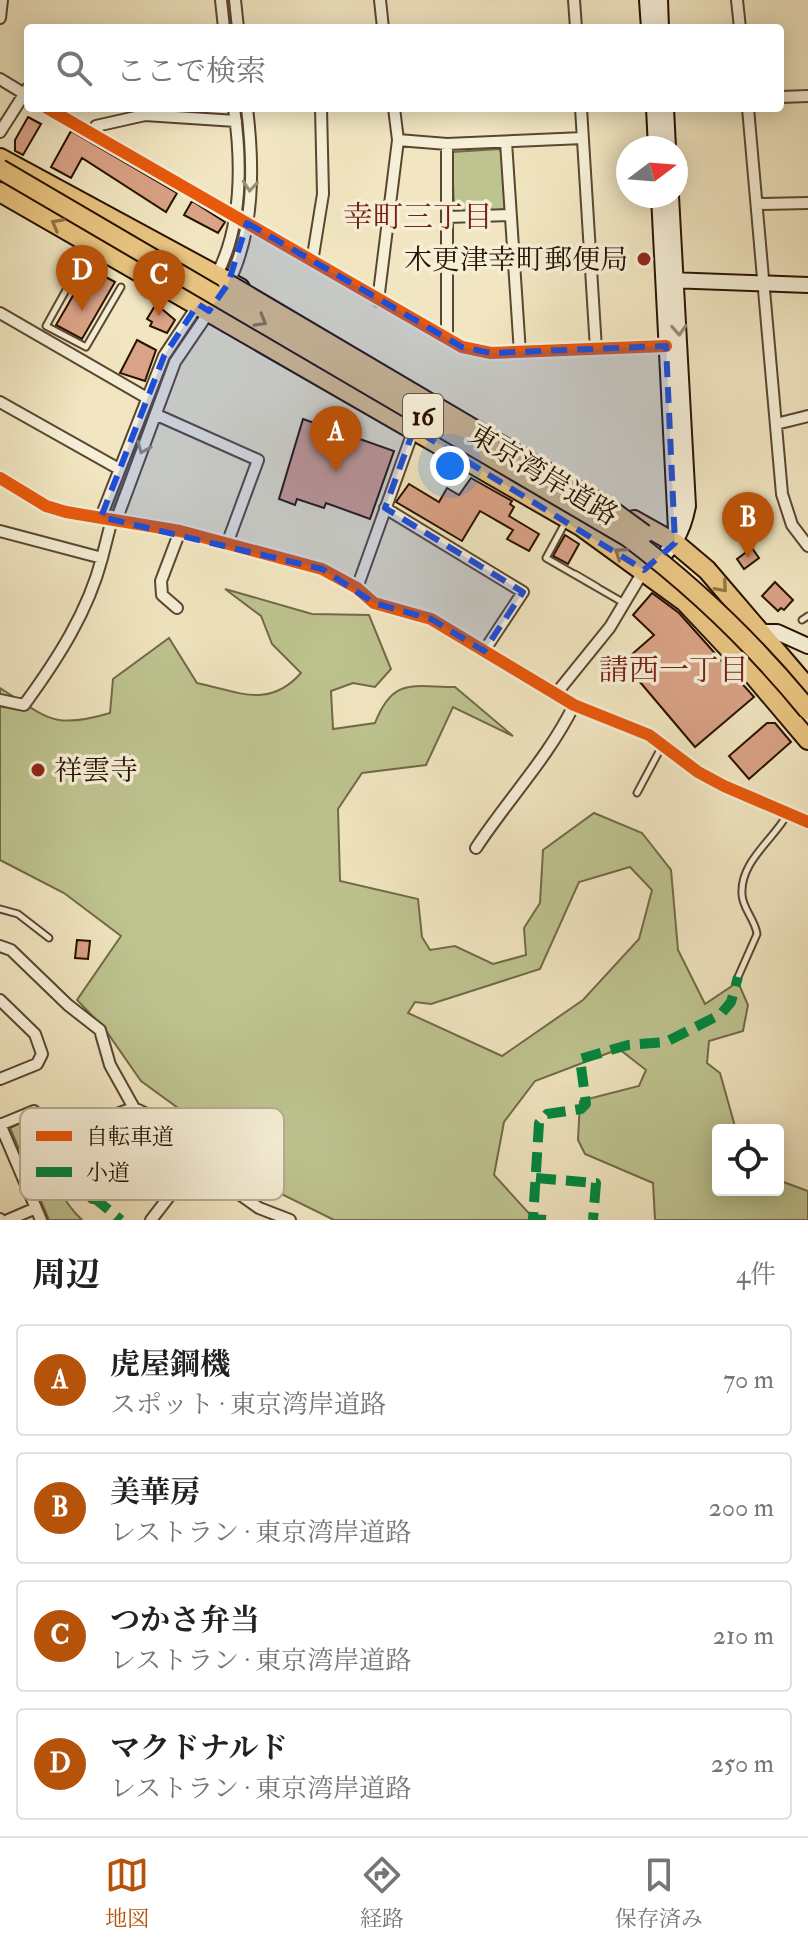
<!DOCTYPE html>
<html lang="ja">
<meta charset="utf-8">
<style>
body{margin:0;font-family:"IM FELL Double Pica","Noto Serif JP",serif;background:#f2f2f2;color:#222}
.controls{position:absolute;right:24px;bottom:24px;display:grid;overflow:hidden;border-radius:8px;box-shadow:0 4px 20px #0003}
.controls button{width:72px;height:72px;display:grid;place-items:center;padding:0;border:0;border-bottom:2px solid #e0e0e0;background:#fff;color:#222;font:40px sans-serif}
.compass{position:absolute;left:616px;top:136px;width:72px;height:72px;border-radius:50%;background:#fff;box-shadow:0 4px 20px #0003;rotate:74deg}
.you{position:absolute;left:450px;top:466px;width:28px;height:28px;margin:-20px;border:6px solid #fff;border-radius:50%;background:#1a73e8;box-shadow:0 0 0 12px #1a73e833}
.badge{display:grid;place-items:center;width:52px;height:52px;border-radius:50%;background:#b45309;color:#fff;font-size:26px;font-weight:700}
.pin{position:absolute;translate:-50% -66px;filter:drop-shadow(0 2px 4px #0008)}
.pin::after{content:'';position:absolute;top:42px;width:28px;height:24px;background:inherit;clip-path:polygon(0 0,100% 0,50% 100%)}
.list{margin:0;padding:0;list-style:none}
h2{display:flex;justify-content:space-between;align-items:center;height:104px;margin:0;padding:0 32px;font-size:34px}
h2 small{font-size:26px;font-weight:400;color:#767676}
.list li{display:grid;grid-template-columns:52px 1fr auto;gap:24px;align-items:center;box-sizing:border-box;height:112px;margin:0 16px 16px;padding:0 16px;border:2px solid #e0e0e0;border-radius:8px}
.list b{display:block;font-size:30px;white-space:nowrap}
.list p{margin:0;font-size:26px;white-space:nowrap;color:#767676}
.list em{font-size:26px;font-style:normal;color:#767676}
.icon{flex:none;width:44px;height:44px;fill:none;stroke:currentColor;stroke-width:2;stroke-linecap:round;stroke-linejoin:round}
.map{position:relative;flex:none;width:808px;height:1220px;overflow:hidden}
.search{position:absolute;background:#fff;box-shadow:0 4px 20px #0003;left:24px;right:24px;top:24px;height:88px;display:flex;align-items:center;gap:20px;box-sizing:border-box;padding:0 28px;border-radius:8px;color:#767676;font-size:30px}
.sheet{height:616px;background:#fff}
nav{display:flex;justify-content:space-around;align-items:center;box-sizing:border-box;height:112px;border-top:2px solid #e0e0e0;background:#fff;font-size:22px;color:#767676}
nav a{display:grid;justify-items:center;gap:4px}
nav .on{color:#b45309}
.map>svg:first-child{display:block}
.green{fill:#bec490;stroke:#726a48;stroke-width:2;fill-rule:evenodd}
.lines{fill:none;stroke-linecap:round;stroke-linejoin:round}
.stream{stroke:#6e7871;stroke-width:3}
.building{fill:#daa286;stroke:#271100;stroke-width:2}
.lane-casing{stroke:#5a4630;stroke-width:9}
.street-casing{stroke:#5a4630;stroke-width:14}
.secondary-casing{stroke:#271100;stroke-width:18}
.highway-casing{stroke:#271100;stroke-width:22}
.lane{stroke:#f6efd7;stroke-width:5}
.street{stroke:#f6efd7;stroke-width:10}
.secondary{stroke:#f6efd7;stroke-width:14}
.highway{stroke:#e8c380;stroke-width:18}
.highway-bridge-casing{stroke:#271100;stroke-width:22;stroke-linecap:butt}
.highway-bridge{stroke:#e8c380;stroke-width:18}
.quiet{stroke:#00873e;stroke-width:10;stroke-dasharray:20 10;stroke-linecap:butt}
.cycleway-casing{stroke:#f6efd7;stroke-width:17}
.cycleway{stroke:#e8590c;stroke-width:12}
.oneway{stroke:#998b76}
.oneway2{stroke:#917346}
.marked{fill:#1d4ed8;fill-opacity:0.2;stroke:#1d4ed8;stroke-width:6;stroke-dasharray:16 10;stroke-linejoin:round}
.poi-dot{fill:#8f2418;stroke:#f6efd7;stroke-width:3}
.labels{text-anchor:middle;stroke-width:7;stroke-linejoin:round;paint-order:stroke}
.shield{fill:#f6efd7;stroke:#655440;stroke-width:2}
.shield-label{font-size:26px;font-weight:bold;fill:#271100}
.poi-label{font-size:28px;fill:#271100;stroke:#f6efd7;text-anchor:end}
.street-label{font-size:28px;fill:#271100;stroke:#f6efd7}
.neighbourhood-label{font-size:30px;fill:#7a1f14;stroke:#f6efd7}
.key{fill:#f6efd7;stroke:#b8ac96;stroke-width:2}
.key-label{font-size:22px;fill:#271100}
</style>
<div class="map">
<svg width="808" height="1220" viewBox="0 0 808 1220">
<rect width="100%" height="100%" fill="#f1e6c1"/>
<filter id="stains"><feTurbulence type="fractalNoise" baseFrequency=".0025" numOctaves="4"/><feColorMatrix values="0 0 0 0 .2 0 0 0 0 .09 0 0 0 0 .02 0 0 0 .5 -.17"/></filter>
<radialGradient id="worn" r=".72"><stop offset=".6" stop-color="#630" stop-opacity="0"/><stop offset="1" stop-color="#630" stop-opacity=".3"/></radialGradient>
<!-- green -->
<path class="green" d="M499 149 502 153 505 210 454 213 452 152Z
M225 589 312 614 369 615 391 669 375 687 353 683 331 691 333 729 375 723C393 677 412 687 455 687L513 736 453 707 426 765 362 773 338 809 340 881 418 899 422 937 430 950 455 946 493 964 526 955 524 928 540 903 543 850 594 813 642 833 671 870 678 950 705 1004 738 982 748 1005 743 1031 709 1041 707 1063 720 1073 736 1130H718V1190H778V1180L808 1191V1220H655L653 1183 585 1154 578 1140 580 1101 639 1086 646 1070 619 1049 535 1081 504 1122 494 1175 535 1220H334L257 1182 259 1167 141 1081 104 1028 77 1000 121 936 64 893 0 860V688C48 718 53 730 110 713L113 679 169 638 197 683C239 692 269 709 301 673L272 644 261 616ZM630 867 652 890 639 939 583 1000 502 1056 408 1013 415 1002 431 1004 540 969 579 882Z
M47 1109 58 1111C58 1126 53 1135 51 1149 46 1173 66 1205 82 1220H49L10 1128Z"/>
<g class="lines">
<!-- stream -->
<path class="stream" d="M228 0 231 28
M241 108 246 159 243 183
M110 515 169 361 181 342"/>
</g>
<!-- building -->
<path class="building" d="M28 117 41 124 23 155 15 151V140Z
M71 131 177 193 166 212 82 158 71 178 51 167Z
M192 201 225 222 218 233 184 215Z
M89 268 115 282 82 339 56 325Z
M156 304 175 320 167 333 150 326 152 322 147 319Z
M137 340 156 350 145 381 120 373Z
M303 419 394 451 370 519 326 503 324 508 297 499 295 505 279 499Z
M471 478 512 501 510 504 514 507 509 516 539 534 529 551 507 539 513 530 480 511 462 541 396 502 409 484 439 502 447 488 459 495Z
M565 535 579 544 568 564 553 556Z
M752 548 759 558 744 569 737 559Z
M775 582 793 600 784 610 781 608 778 611 762 596Z
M652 593 679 613 754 697 695 747 623 662 654 635 633 615Z
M767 723H775L791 742 749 779 729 756Z
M77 940 90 941 88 959 75 958Z"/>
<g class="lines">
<defs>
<path id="lane" d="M85 256 46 326 86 347 121 287
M565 523 546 558 624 603
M575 574 597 587
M802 620 808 616
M637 793 662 746
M0 909 18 914 49 938
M738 977 757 934C755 919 742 908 742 894 740 862 772 841 787 815"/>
<path id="street" d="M221 0 224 28
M235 0 238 28
M380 0 383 28
M574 0 576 28
M737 0 740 28
M0 18 2 0
M0 79 28 96
M780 97 808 96
M47 108 462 347 491 353 666 346
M581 108 596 349
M748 108 782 494 792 525 808 546
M0 132 28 88
M90 135 96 126 145 115 236 121
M398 140 447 144 583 138
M506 142 520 353
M757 204 808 203
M447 217 510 215
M312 262 323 194 321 108
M215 278C243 227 242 164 234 108
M227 286C255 232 254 166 247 108
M378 301 398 140 394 108
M0 313 147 398
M447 339V144
M0 402 119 469
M157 415 258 460 227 544
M776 424 808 416
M0 478 46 506 66 512 180 531 322 569 357 588 374 603 431 619 574 705 649 735 698 772 724 786 808 822
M385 508 523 592 484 651
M101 517 164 356 200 302
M116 521 175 362 211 309
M0 531 102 558 112 519
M357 588 414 429
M177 608 162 595 161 581 180 531
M555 695 610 627 644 570
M0 700 24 705C57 660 88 612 102 558
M476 848C508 799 548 758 574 705
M0 946 11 950 68 1005 100 1030 110 1065 134 1108
M0 1000 35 1034 42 1054 37 1064 0 1079
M0 1124 41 1220
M0 1125 34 1111
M93 1197C88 1187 78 1173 76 1162 69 1133 113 1114 134 1108L175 1127 201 1167
M0 1219V1220
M8 1220 36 1208
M151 1220 192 1167H201L259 1208 290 1220"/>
<path id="secondary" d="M647 0 649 28
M660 0 661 28
M654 108 656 148
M666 108 668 148
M659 196 676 530
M669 280 808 285
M651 566C673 550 683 532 688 506L671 196
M755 632H777L808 646"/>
<path id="highway" d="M0 158 240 288
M0 192 582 527 685 602 748 669 808 740
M634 520 675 543 707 570 808 688"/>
</defs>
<!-- lane casing -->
<use href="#lane" class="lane-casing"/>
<!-- street casing -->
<use href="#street" class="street-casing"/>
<!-- secondary casing -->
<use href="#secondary" class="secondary-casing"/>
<!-- highway casing -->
<use href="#highway" class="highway-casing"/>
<!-- lane -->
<use href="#lane" class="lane"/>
<!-- street -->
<use href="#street" class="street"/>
<!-- secondary -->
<use href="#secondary" class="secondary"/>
<!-- highway -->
<use href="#highway" class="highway"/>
<defs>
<path id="highway-bridge" d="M0 169 628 537C696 588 754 644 808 710
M228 284 611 510 644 534"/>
</defs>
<!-- highway-bridge casing -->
<use href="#highway-bridge" class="highway-bridge-casing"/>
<!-- highway-bridge -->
<use href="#highway-bridge" class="highway-bridge"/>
<!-- quiet -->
<path class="quiet" d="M536 1178 596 1183 593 1220
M93 1197 121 1220
M546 1220 533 1219 539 1123 547 1114 581 1109 586 1104 580 1059 628 1045 666 1042 721 1014 731 1002 738 977"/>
<defs>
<path id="cycleway" d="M47 108 462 347 491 353 666 346
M0 478 46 506 66 512 180 531 322 569 357 588 374 603 431 619 574 705 649 735 698 772 724 786 808 822"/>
</defs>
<!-- cycleway casing -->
<use href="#cycleway" class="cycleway-casing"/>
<!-- cycleway -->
<use href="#cycleway" class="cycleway"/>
</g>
<!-- one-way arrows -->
<defs><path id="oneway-chevron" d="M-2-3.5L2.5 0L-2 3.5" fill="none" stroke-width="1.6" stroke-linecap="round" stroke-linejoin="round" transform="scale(2)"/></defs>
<g class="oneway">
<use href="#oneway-chevron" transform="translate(250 186) rotate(95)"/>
<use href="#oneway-chevron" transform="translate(679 330) rotate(87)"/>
<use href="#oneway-chevron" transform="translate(143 448) rotate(113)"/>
</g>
<g class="oneway2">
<use href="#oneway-chevron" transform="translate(57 224) rotate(-151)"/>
<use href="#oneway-chevron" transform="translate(261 321) rotate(30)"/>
<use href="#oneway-chevron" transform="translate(620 553) rotate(-145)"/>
<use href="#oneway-chevron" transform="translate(722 587) rotate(49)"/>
</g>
<!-- marked area -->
<path class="marked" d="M247 223 462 347 491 353 666 346 675 543 644 570 414 429 385 508 523 592 484 651 431 619 374 603 322 569 101 517 164 356 198 304 209 311 228 284Z"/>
<!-- markers -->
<g class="poi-dot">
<circle cx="644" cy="259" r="8"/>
<circle cx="38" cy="770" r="8"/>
</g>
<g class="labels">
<!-- shield labels -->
<rect class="shield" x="403" y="394" width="40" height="44" rx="6"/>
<g class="shield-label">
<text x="423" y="425">16</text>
</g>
<!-- poi labels -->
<g class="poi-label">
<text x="628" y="269">木更津幸町郵便局</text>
<text x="54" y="780" text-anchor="start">祥雲寺</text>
</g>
<!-- street labels -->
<g class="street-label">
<text transform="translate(544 474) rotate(31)" y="10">東京湾岸道路</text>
</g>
<!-- neighbourhood labels -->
<g class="neighbourhood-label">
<text x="418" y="227">幸町三丁目</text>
<text x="674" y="680">請西一丁目</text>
</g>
</g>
<!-- legend -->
<rect x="20" y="1108" width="264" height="92" rx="12" class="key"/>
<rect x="36" y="1131" width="36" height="10" fill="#e8590c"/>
<rect x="36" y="1167" width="36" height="10" fill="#00873e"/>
<g class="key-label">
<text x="86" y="1144">自転車道</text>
<text x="86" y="1180">小道</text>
</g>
<rect width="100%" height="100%" filter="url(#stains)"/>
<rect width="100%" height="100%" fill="url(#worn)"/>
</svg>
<div class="controls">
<button><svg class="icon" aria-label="locate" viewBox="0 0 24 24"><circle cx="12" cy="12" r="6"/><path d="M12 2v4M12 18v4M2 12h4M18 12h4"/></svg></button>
</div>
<svg class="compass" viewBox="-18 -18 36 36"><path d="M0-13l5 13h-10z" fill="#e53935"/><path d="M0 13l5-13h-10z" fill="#767676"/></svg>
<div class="you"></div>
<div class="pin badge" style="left:336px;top:472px">A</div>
<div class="pin badge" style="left:748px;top:558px">B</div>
<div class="pin badge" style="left:159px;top:316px">C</div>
<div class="pin badge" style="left:82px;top:311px">D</div>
<div class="search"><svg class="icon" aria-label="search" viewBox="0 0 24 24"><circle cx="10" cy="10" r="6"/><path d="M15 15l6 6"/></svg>ここで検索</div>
</div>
<section class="sheet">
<h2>周辺<small>4件</small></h2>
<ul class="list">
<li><span class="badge">A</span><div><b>虎屋鋼機</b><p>スポット · 東京湾岸道路</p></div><em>70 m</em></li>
<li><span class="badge">B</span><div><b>美華房</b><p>レストラン · 東京湾岸道路</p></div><em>200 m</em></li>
<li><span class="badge">C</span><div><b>つかさ弁当</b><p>レストラン · 東京湾岸道路</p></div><em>210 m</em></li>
<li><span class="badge">D</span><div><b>マクドナルド</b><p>レストラン · 東京湾岸道路</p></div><em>250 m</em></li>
</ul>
</section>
<nav>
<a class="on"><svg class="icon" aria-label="map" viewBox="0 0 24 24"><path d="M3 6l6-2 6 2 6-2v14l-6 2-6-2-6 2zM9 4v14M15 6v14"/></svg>地図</a>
<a><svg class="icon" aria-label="directions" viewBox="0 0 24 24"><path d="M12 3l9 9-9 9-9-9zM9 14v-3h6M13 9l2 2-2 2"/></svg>経路</a>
<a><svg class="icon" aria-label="saved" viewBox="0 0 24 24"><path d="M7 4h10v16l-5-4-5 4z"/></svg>保存済み</a>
</nav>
